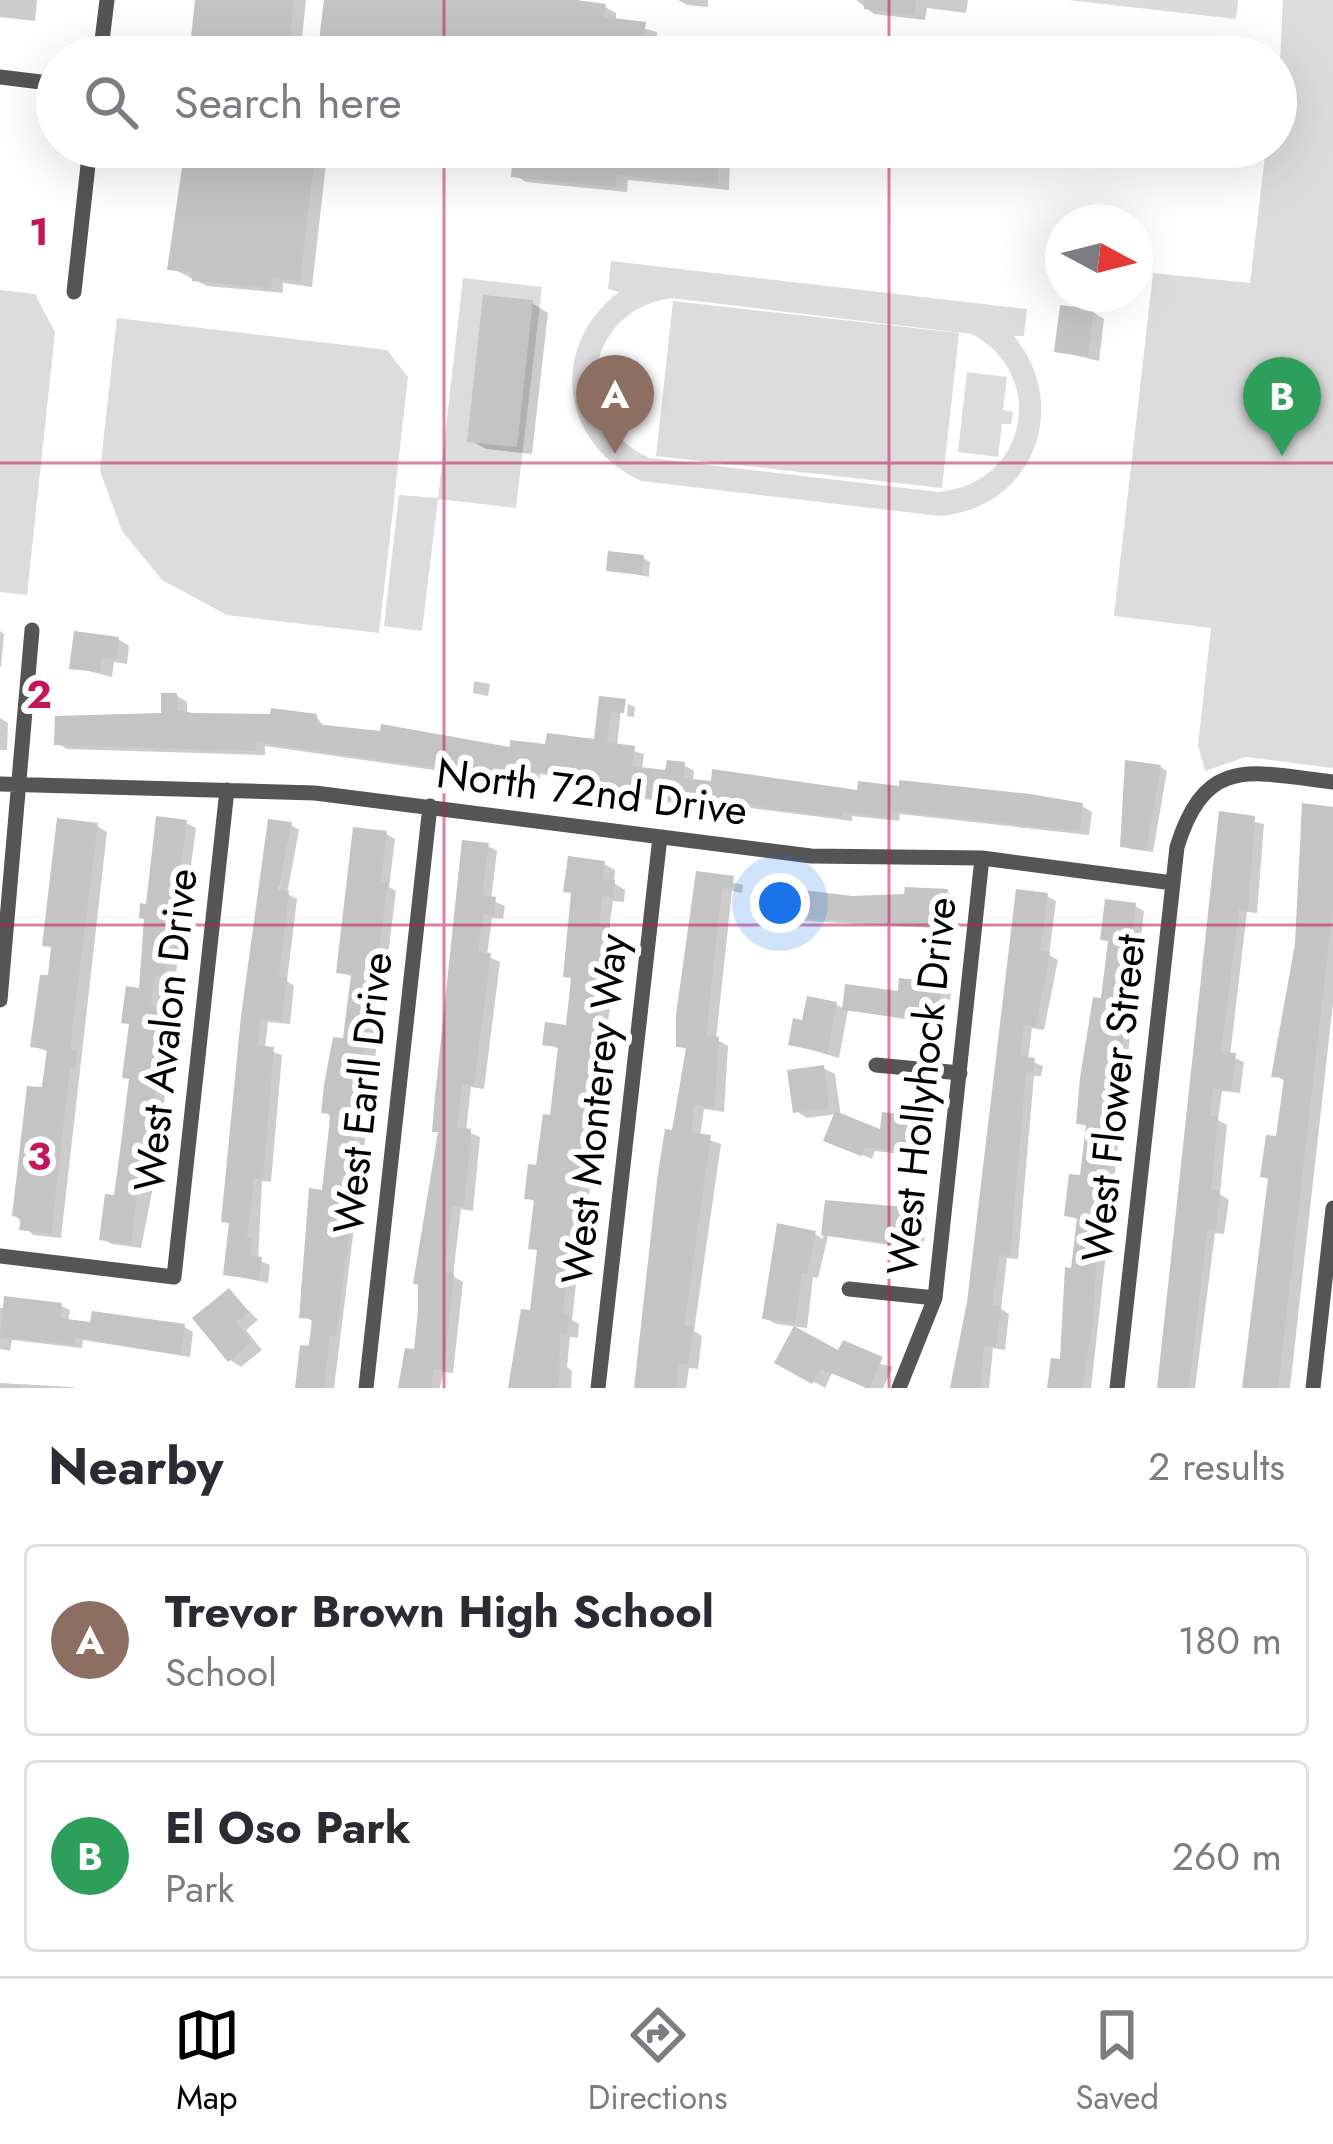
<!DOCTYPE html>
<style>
body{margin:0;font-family:Jost,sans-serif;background:#f2f2f3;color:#2b2b33}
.compass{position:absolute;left:1045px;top:204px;width:108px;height:108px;border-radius:50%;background:#fff;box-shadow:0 12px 48px #0002;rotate:97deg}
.you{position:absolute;left:780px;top:903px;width:42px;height:42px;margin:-30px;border:9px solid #fff;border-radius:50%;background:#1a73e8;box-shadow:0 0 0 18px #1a73e833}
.badge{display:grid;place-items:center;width:78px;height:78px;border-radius:50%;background:#000;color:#fff;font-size:39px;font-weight:700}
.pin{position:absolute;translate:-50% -99px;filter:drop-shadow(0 3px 6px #0008)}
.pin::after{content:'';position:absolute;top:63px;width:42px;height:36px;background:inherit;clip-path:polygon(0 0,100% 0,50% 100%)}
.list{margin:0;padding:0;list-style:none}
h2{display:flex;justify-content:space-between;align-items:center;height:156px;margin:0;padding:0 48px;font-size:51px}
h2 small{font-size:39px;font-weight:400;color:#7c7c81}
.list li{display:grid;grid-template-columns:78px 1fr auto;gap:36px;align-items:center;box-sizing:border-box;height:192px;margin:0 24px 24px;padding:0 24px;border:3px solid #e1e1e2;border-radius:12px}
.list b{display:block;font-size:45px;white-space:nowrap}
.list p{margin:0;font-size:39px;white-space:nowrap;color:#7c7c81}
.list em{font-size:39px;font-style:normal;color:#7c7c81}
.icon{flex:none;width:66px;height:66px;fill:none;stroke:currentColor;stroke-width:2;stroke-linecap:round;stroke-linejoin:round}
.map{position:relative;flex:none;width:1333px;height:1388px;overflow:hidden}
.search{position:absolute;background:#fff;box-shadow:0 12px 48px #0002;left:36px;right:36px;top:36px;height:132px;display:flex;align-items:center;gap:30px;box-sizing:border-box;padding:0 42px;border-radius:66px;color:#7c7c81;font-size:45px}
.sheet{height:588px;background:#fff}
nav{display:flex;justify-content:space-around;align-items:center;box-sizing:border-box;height:168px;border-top:3px solid #e1e1e2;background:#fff;font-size:33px;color:#7c7c81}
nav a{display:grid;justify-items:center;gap:6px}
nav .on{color:#000}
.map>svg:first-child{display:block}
.green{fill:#dcdcdc;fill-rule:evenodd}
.shadow{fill:#0003}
.building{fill:#c4c4c4}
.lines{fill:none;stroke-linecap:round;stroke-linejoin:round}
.minor{stroke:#555;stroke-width:15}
.grid{fill:none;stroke:#c2185b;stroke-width:3;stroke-opacity:0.55}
.labels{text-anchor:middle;stroke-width:12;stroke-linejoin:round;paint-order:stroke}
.street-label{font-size:42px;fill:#000;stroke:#fff}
.grid-label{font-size:39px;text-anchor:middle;font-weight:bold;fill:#c2185b;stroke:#fff;stroke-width:12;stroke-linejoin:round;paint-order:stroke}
</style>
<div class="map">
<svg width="1333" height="1388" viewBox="0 0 1333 1388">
<rect width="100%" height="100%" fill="#fff"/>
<!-- green -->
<path class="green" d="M1068 0H1238L1236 19Z
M1283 0H1333V768L1246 757 1205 771 1198 745 1211 628 1114 616 1153 273 1250 283 1266 147H1276Z
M611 261 1027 309 1024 336H1014C1072 407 1033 508 940 516L641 481C560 443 548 346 619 292L608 289ZM671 298 972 334C1049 376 1027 484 939 492L650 458C568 422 583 311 671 298Z
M463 278 542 287 516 508 438 499 422 631 384 626 399 495 438 498Z
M0 290 35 294 55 332 27 595 0 592Z
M673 301 959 333 942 488 656 456Z
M117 318 387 350 408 377 379 633 227 615 162 580 122 531 100 471Z
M967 372 1007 377 1003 410 1013 412 1011 424H1002L998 457 958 452Z"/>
<!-- shadow -->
<path class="shadow" d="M0 0H37L35 21 0 17Z
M198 0H306L300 57H192Z
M327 0H554L605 7 616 13V21L657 32 656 57H321Z
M678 0H708V7L687 5Z
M856 0H968L966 13 927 8 925 20 874 14Z
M188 147H298L297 155 326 164 312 287 283 283V293L207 286 171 268Z
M362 147H751L750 156 730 157 729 190 628 180 627 192 526 182 514 175 515 161Z
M532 303 548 313 532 454 486 449 470 440Z
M1093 312 1104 319 1099 361 1057 351Z
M643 558 650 562 649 577 609 569Z
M0 631 4 634 1 667H0Z
M118 639 129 646 127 664 114 662 112 677 73 667Z
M474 681 490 684 488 696 473 693Z
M177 696 187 702V715L316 716 325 728 512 750 596 742 602 699 622 701 617 746 644 754 642 770 668 774 684 765 694 771 693 782 1082 806 1092 812 1089 835 900 814 899 821 852 816V821L734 806 733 812 570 788 561 777 540 774 539 785 265 746V755L67 749 58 743 164 716Z
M628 704 635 707 634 717 627 716Z
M0 718 8 723 7 750H0Z
M1160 767 1167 771 1153 852 1130 849 1123 845Z
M1333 810V1003L1290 1388H1248L1270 1180 1264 1176 1279 1140 1286 1082 1275 1075Z
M1222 815 1264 824 1257 913 1247 912 1230 1056 1244 1062 1240 1093 1222 1091 1218 1120 1227 1125 1220 1194 1229 1200 1224 1234 1215 1233 1195 1388H1159Z
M186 823 196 828 175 981 164 980 160 1010 173 1016 158 1161 141 1248 112 1244 102 1239 116 1198 149 907Z
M291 825 299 830 287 894 297 899 287 981 294 986 290 1024 268 1022 265 1049 282 1055 271 1182 262 1181 258 1260 270 1265 268 1283 226 1274 232 1225 224 1221 227 1175Z
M97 826 107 832 61 1238 33 1235 15 1215 49 1052 33 1046 54 949 46 944Z
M386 834 395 839 389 887 396 891 334 1388H298L314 1322 303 1316 333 1117 324 1112 346 1042 354 977 339 971Z
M488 846 497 851 491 900 505 906 503 919 492 918 487 956 500 962 484 1089 471 1087 466 1131 480 1137 473 1211 461 1209 453 1276 463 1282 453 1373 443 1372 440 1388H401L416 1352Z
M604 864 615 870 614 883 625 890 624 902 613 901 609 929 620 936 601 1072 596 1126 601 1129 581 1241 588 1245 586 1259 579 1258 572 1320 579 1324 578 1338 570 1337 567 1367 572 1371 571 1388H513L533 1313 540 1252 531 1247 537 1203 527 1197 552 1118 561 1050 546 1043 568 1028 574 980 567 976Z
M699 874 743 885 742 893 732 891 716 1039 728 1046 724 1112 704 1109 700 1137 721 1144 694 1331 702 1336 698 1369 689 1368 686 1388H635L689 1051 679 1045Z
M948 892 956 898 954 929 803 921 794 916 852 899Z
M1047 896 1056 901 1049 955 1058 960 1044 1030 1032 1028 1028 1060 1043 1066 1041 1076H1034L1018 1259 1007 1258 1001 1309 1009 1314 1005 1350 993 1348 989 1388H953Z
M1135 906 1144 911 1091 1388H1051L1062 1362 1080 1220 1067 1215 1083 1179 1089 1128 1080 1122 1111 943 1103 938Z
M941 986 951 992 947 1026 848 1010 839 1058 791 1044 804 1023 836 1004 845 1010Z
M823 1068 835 1074 841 1117 883 1133 925 1120 935 1125 931 1158 875 1151 872 1159 837 1145V1114L807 1118 796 1111Z
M827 1203 915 1211 927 1218 923 1250 828 1236 818 1278 813 1277 807 1328 776 1324 765 1318 815 1234 823 1239Z
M230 1292 258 1320 246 1330 262 1350 241 1367 230 1360Z
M61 1306 70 1310 68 1322 184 1327 193 1332 190 1357 83 1340 82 1348 12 1340 10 1351 0 1349V1308Z
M840 1354 893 1367 883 1388H866L832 1373 825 1388 778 1362Z
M0 1383 72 1387 75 1388H0Z"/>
<!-- building -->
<path class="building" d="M195 0H294L288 57H189Z
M324 0H577L606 4 604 17 646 22 640 57H317Z
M864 0H916L914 15 864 9Z
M185 147H286L315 155 300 282 272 278 271 288 192 281 191 272 167 270Z
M513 147H719L718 185 616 175V187L511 177Z
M483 295 533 300 517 447 467 442Z
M1060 305 1094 309 1088 357 1054 352Z
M608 551 644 555 642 575 606 571Z
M74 631 119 637 116 659 102 658 100 672 69 669Z
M161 693H177V710L193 713 270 714 271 708 317 714 316 724 380 731 381 724 510 747V740L545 744 547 733 594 739 599 696 626 699 624 713 611 712 607 742 635 746 632 766 665 770 667 760 685 762 683 778 711 781 712 769 857 790 858 781 899 786V780L1030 794 1083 803 1080 831 890 811 889 818 843 812 842 818 724 802 723 808 557 784 558 774 530 771 529 781 256 742V751L54 745 55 716 161 713Z
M1125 760 1161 765 1146 850 1120 847Z
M1302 803 1333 807V906L1278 1388H1242L1268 1178 1260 1177 1266 1135 1276 1136 1284 1078 1271 1077 1295 944Z
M1219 811 1255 816 1248 910 1239 909 1221 1052 1236 1053 1231 1090 1213 1088 1209 1116 1218 1117 1211 1190 1220 1191 1216 1231 1207 1230 1191 1371 1187 1388H1157Z
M156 816 187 820 165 977 154 976 151 1006 164 1008 145 1189 138 1188 131 1244 99 1240 105 1194 114 1195 120 1151 129 1079 122 1078 129 1024 121 1023 126 986 139 988 144 919 139 918 140 903 146 904Z
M57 818 98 823 72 1031 71 1050 77 1051 75 1068 70 1067 51 1234 19 1230 21 1218 12 1216 27 1086 42 1087 47 1049 30 1047 40 975H48L51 947 42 946Z
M268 819 292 822 279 890 289 891 279 977 287 978 281 1021 260 1019 257 1045 274 1047 263 1179 254 1178 247 1237 252 1238 250 1256 262 1257 259 1280 223 1275 229 1223 221 1222 241 1016Z
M353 827 387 831 381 882 388 883 352 1145 360 1146 336 1336 330 1335 324 1388H295L300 1345 309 1346 312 1319 299 1318 309 1188 322 1190 329 1128 330 1114 321 1113 324 1085 333 1037 343 1038 351 975 336 973Z
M462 840 489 843 482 895 496 897 494 916 483 914 478 952 491 953 474 1085 462 1084 457 1127 471 1129 464 1207 452 1206 444 1272 454 1273 444 1370 434 1369 431 1388H398L405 1348 414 1349 418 1311V1285L413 1284 438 1132H432L435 1096Z
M568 856 605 861 603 879 615 880 613 898 602 896 599 925 610 926 591 1064 586 1119 591 1120 571 1234 578 1235 575 1255 569 1254 562 1314 569 1315 567 1334 560 1333 559 1388H508L521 1309 530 1310 537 1250 528 1249 534 1200 524 1199 528 1164 536 1165 543 1114 550 1115 558 1047 542 1045 545 1022 566 1025 571 978 563 977 571 893 563 892Z
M696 871 734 876 732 889 722 888 706 1035 719 1037 714 1108 694 1105 691 1132 711 1135 684 1326 693 1327 688 1365 679 1364 676 1388H634L657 1180 665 1129 672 1130 686 1048 676 1047V1015Z
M905 887 948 889 946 926 791 918 795 889 852 896 904 894Z
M1016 889 1048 893 1040 951 1050 952 1036 1027 1024 1025 1020 1056 1035 1058 1033 1073 1026 1072 1010 1256 999 1255 992 1305 1001 1306 996 1347 984 1345 980 1388H950L967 1302Z
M1105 899 1136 903 1114 1133 1098 1229 1093 1323 1082 1388H1047L1051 1358 1060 1359 1065 1267 1071 1268 1077 1218 1064 1216 1069 1174 1080 1175 1086 1125 1076 1124 1080 1078 1093 997 1101 998 1108 941 1100 940Z
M899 978 942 983 937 1022 842 1010 845 984 898 991Z
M807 996 837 1002 827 1053 788 1045 793 1018 802 1020Z
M824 1065 829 1108 793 1113 787 1070Z
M835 1111 880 1129 882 1112 926 1117 922 1154 865 1147 861 1156 823 1141Z
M825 1200 916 1208 912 1245 821 1235Z
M777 1223 816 1231 807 1274 802 1273 795 1323 762 1319Z
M229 1288 249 1312 236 1322 252 1342 228 1362 192 1318Z
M4 1296 62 1303 60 1318 90 1322 92 1311 185 1324 181 1355 75 1337 74 1345 0 1337Z
M794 1326 838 1350 843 1340 883 1357 869 1388 820 1369 812 1384 774 1363Z"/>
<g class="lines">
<!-- minor -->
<path class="minor" d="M100 57 107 0
M0 77 57 84
M74 292 90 147
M0 784 315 793 811 856 982 858 1173 883
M0 1000 32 630
M876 1065 960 1073
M0 1256 174 1277 227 790
M849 1289 935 1298
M366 1388 430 806
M598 1388 660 837
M899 1388 935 1298 982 858
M1117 1388 1177 847C1206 753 1253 773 1333 782
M1313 1388 1333 1208"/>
</g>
<!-- grid -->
<path class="grid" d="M444 0V57M889 0V57M444 147V1388M889 147V1388M0 463H1333M0 925H1333"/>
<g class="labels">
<!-- street labels -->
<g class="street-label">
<text transform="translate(592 791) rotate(7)" y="15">North 72nd Drive</text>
<text transform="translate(165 1030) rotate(-84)" y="15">West Avalon Drive</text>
<text transform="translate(921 1086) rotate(-84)" y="15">West Hollyhock Drive</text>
<text transform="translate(362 1093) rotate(-84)" y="15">West Earll Drive</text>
<text transform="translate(1113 1098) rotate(-84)" y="15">West Flower Street</text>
<text transform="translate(594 1109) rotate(-84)" y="15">West Monterey Way</text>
</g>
</g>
<g class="grid-label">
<text x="39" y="245">1</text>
<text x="39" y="708">2</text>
<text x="39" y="1170">3</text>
</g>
</svg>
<svg class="compass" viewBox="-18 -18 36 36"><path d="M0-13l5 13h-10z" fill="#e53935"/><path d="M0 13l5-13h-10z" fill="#7c7c81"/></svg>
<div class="you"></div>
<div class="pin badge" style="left:615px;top:454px;background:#8d6e63">A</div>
<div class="pin badge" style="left:1282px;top:456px;background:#2e9e5b">B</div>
<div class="search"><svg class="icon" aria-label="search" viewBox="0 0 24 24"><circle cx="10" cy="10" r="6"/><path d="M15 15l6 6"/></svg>Search here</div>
</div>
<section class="sheet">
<h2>Nearby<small>2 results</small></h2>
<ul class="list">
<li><span class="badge" style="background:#8d6e63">A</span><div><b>Trevor Brown High School</b><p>School</p></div><em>180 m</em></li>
<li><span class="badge" style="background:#2e9e5b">B</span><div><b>El Oso Park</b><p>Park</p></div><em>260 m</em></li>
</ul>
</section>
<nav>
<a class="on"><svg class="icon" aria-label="map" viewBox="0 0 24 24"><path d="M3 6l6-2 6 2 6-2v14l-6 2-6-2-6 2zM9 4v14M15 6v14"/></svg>Map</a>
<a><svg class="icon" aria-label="directions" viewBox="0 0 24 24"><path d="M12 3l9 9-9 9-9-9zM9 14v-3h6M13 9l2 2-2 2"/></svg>Directions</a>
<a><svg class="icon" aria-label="saved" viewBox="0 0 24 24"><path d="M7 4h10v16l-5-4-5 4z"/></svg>Saved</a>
</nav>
